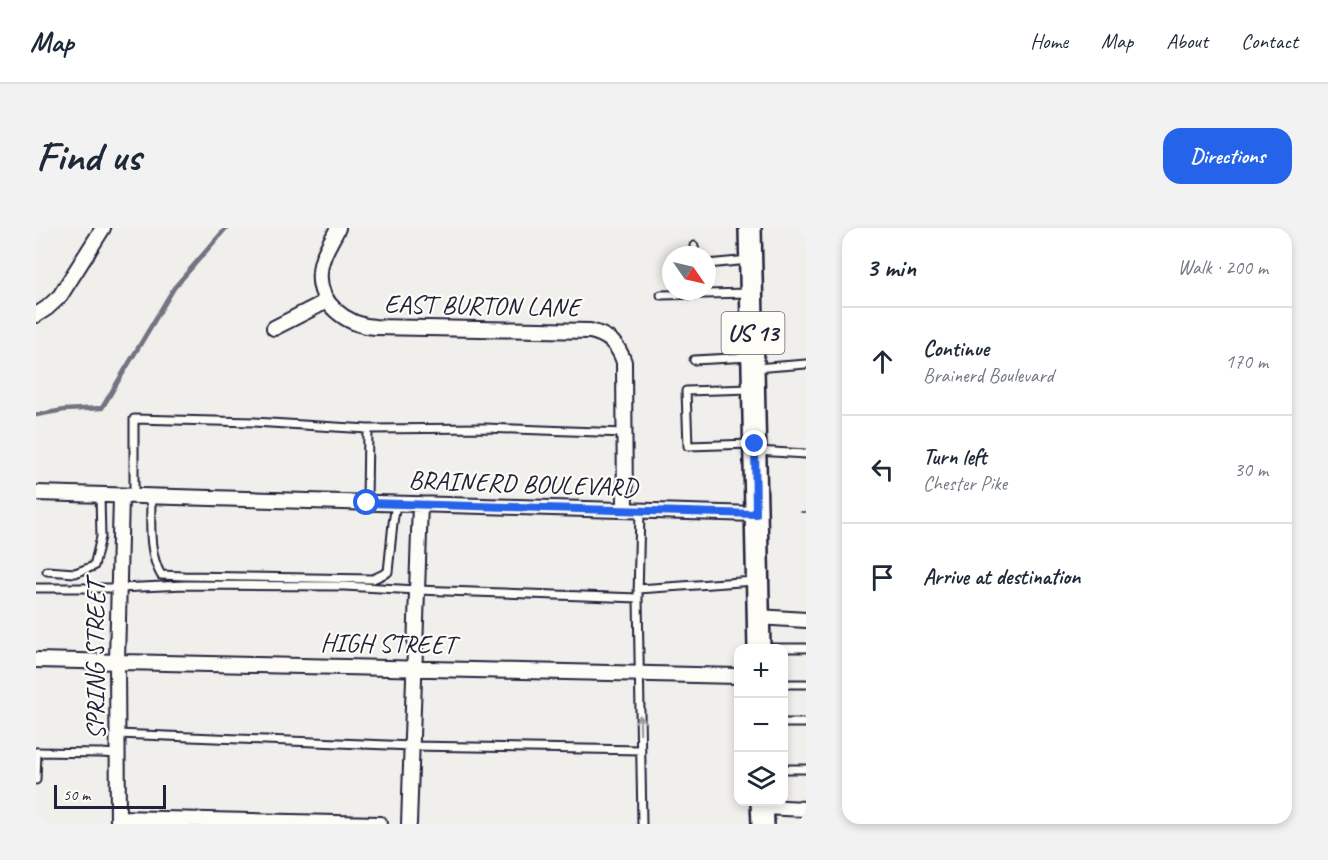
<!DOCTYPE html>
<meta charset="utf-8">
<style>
body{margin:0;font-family:Caveat,sans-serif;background:#f2f2f3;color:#1f2937}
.controls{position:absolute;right:18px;bottom:18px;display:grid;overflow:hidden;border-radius:12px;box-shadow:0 3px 9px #0003}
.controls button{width:54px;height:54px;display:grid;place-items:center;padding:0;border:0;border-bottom:2px solid #e0e1e3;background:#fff;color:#1f2937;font:30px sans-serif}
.compass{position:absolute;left:626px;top:18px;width:54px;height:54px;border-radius:50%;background:#fff;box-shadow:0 3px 9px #0003;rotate:124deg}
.scale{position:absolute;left:18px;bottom:15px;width:112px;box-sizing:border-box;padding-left:6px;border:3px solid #22223b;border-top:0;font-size:16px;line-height:21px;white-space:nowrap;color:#22223b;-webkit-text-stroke:4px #fdfcf7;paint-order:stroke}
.stop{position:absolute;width:18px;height:18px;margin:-14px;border:4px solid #2563eb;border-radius:50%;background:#fff}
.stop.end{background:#2563eb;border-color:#fff;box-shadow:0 2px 6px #0008}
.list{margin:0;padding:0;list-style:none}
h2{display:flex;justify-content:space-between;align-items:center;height:78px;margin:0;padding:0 24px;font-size:26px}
h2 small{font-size:20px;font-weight:400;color:#747a83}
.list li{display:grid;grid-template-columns:39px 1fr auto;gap:18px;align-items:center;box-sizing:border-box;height:108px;padding:0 24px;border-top:2px solid #e0e1e3}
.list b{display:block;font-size:22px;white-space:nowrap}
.list p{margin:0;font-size:20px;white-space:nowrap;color:#747a83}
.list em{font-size:20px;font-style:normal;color:#747a83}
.icon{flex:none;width:33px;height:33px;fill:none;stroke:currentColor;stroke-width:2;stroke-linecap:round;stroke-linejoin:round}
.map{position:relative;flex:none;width:770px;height:596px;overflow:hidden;border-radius:18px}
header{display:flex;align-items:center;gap:36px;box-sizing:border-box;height:84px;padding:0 30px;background:#fff;border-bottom:2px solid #e0e1e3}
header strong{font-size:28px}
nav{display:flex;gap:33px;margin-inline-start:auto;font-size:21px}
.intro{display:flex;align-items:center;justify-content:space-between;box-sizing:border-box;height:144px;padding:0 36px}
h1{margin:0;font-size:42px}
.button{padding:15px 27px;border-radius:18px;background:#2563eb;color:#fff;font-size:21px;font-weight:700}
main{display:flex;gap:36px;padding:0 36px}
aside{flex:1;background:#fff;border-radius:18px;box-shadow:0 3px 9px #0003}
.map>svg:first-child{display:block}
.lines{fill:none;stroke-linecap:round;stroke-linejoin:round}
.stream{stroke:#737381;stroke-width:4.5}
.service-casing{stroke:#22223b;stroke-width:11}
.minor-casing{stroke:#22223b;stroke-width:18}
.primary-casing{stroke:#22223b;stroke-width:26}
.service{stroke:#fdfcf7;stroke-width:7}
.minor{stroke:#fdfcf7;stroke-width:14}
.primary{stroke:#fdfcf7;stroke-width:21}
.tram{stroke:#22223b;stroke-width:1.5}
.oneway{stroke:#9a9aa2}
.route{stroke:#2563eb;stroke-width:8}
.labels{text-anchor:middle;stroke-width:4.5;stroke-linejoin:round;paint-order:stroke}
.shield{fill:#fdfcf7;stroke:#646373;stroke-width:1.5}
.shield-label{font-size:24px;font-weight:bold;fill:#22223b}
.street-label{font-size:26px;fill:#22223b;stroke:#fdfcf7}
</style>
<header>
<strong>Map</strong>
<nav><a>Home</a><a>Map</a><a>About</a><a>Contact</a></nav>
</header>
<div class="intro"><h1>Find us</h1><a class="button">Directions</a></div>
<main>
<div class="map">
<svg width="770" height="596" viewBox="0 0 770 596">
<rect width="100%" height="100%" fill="#f0efec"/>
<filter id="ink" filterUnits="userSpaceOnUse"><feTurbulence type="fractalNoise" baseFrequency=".0167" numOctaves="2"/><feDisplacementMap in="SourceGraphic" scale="12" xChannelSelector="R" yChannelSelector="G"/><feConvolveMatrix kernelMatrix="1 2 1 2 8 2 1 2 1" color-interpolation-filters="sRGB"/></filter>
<g filter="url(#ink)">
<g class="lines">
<!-- stream -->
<path class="stream" d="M0 187 28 182 66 180 138 60 190 0"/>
<defs>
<path id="service" d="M658 18 659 27
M671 36 713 32
M625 67 713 65
M658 132 714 129
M719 140 770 136
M715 161 650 163 652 218 716 216
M721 223 770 226
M98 268V191L218 194 332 201 449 200 589 205
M115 269C115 295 112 324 125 347L148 348 337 351 352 344 357 295 360 276
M331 275 332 201
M604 283 602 370 606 596
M11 343 39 345 58 338 65 309 64 267
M0 360H83L149 357 308 358 381 362 602 370
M602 361 719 353
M725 420H770
M748 456H770
M748 495H770
M82 506 376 518 605 522
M0 524 65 525 82 526
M748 541H770
M0 552 1 524"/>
<path id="minor" d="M302 0C295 14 285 28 284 44 281 75 310 97 339 99L554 103C572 107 582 116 588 134L589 282
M0 87 11 80 24 68 67 0
M238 100 291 73
M0 265 720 286
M722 389 770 392
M0 432 702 448
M726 579 770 581
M82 590 344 596
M82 596 81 433 85 268
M373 596 384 276"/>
<path id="primary" d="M714 0 723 421
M726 574 727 596"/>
</defs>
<!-- service casing -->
<use href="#service" class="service-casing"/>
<!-- minor casing -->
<use href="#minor" class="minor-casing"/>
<!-- primary casing -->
<use href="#primary" class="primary-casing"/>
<!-- service -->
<use href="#service" class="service"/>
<!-- minor -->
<use href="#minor" class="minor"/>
<!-- primary -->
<use href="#primary" class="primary"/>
<!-- tram -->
<path class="tram" d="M765 284H770"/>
</g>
<!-- one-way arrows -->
<defs><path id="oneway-shaft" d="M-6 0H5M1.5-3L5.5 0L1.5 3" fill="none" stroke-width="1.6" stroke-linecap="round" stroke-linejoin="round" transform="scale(1.5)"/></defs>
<use class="oneway" href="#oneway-shaft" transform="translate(604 496) rotate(-91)"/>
</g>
<g class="lines" filter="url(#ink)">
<!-- route -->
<path class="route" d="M331 275 720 286 719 216"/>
</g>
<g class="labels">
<!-- shield labels -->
<rect class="shield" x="685.5" y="84" width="63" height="42" rx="4.5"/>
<g class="shield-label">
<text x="717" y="113">US 13</text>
</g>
<!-- street labels -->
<g class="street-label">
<text transform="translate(446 77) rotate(1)" y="9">EAST BURTON LANE</text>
<text transform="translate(487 255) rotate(2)" y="9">BRAINERD BOULEVARD</text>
<text transform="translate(352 415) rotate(1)" y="9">HIGH STREET</text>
<text transform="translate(59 432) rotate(-90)" y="9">SPRING STREET</text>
</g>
</g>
</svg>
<div class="controls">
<button>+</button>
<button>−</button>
<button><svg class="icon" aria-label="layers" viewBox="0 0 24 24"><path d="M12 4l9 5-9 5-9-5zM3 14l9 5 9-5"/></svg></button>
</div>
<svg class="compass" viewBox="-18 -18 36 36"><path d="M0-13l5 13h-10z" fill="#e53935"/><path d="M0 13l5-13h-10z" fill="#747a83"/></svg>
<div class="scale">50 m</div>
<div class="stop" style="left:331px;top:275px"></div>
<div class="stop end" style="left:719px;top:216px"></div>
</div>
<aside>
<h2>3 min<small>Walk · 200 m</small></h2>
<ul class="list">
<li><svg class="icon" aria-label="ahead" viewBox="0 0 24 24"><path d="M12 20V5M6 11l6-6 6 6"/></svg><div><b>Continue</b><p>Brainerd Boulevard</p></div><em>170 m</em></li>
<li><svg class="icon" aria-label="left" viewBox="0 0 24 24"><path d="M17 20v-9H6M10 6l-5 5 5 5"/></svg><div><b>Turn left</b><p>Chester Pike</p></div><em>30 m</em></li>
<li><svg class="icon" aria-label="arrive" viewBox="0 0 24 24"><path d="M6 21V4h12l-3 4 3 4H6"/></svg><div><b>Arrive at destination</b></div></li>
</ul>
</aside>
</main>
